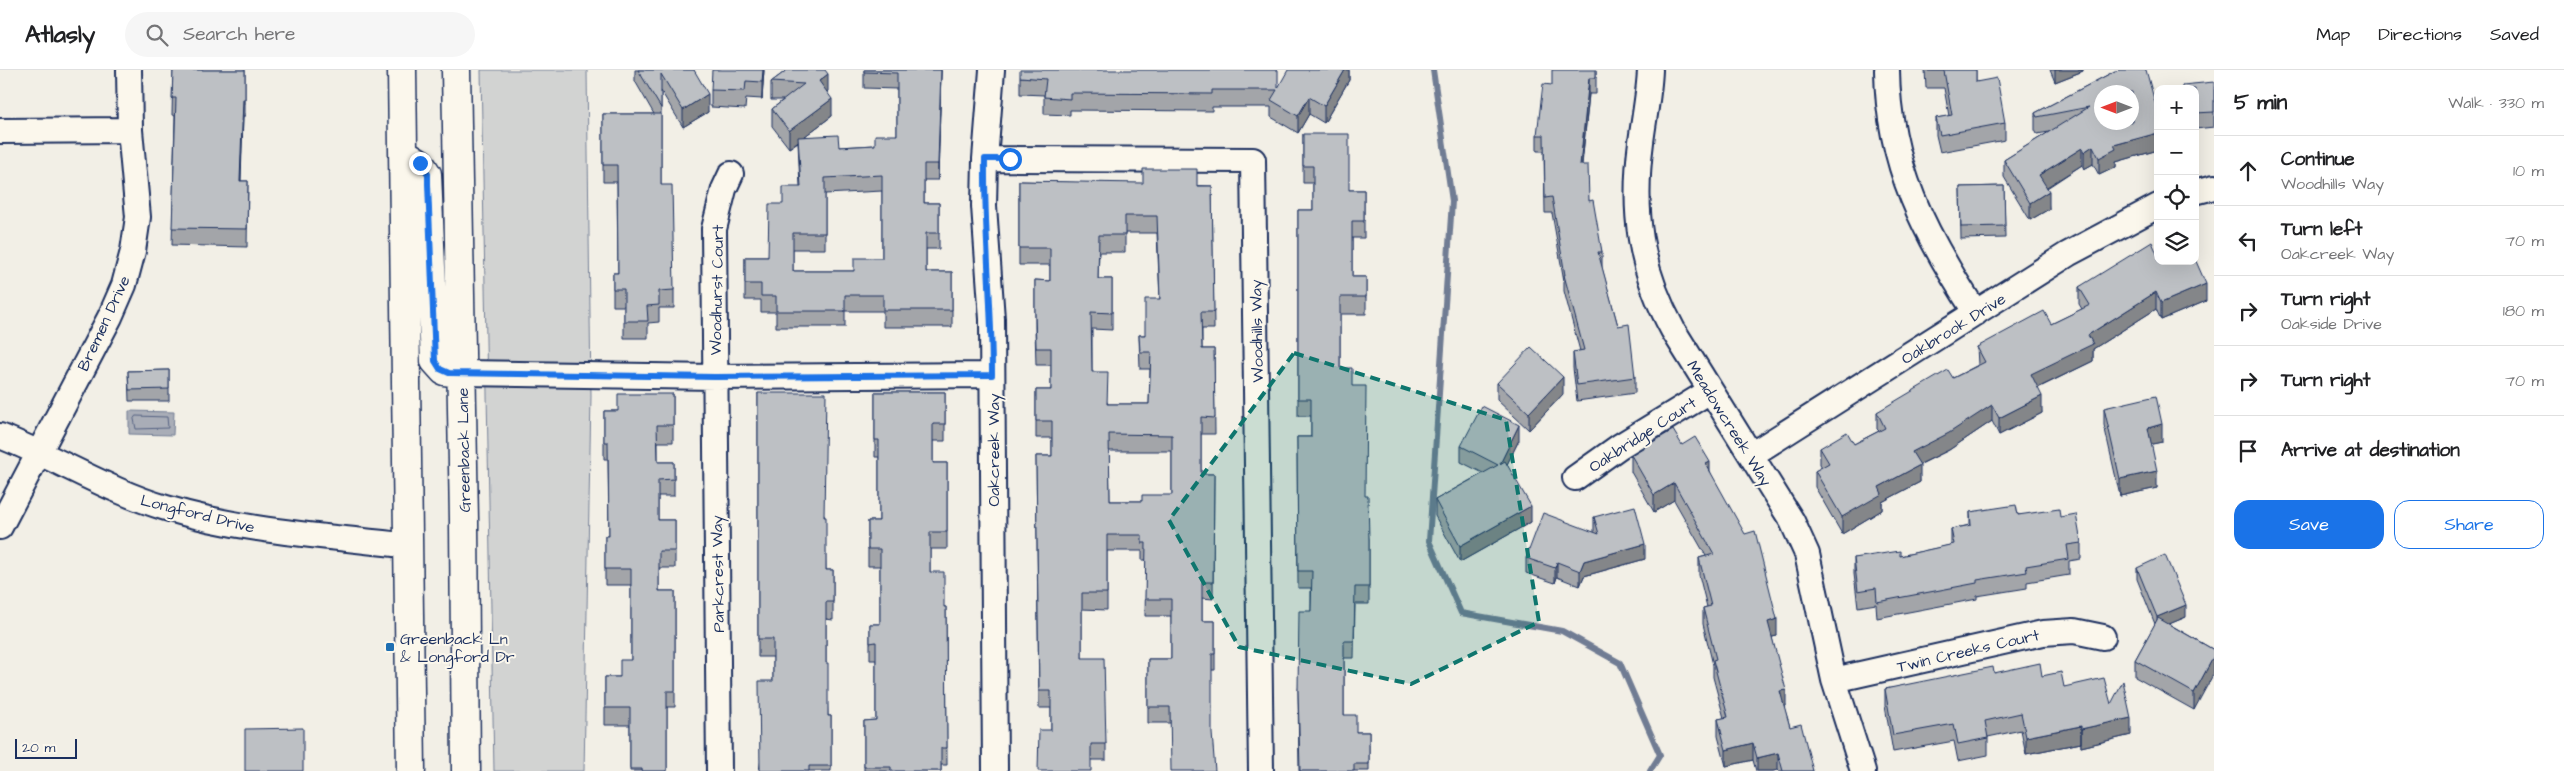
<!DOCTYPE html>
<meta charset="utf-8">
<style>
body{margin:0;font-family:"Architects Daughter",sans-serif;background:#f6f6f6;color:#202124}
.controls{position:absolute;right:15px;top:15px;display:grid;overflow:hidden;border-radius:10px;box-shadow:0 5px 20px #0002}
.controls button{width:45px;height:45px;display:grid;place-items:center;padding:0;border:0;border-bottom:1px solid #e0e0e0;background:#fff;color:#202124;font:25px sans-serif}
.compass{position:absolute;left:2094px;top:15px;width:45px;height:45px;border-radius:50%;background:#fff;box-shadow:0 5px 20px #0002;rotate:270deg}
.scale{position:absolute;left:15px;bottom:12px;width:62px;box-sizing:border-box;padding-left:5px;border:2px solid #1b2f5e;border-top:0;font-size:14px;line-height:18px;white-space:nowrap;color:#1b2f5e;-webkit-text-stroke:4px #fbf7ec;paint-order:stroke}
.stop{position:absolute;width:15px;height:15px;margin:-11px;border:4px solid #1a73e8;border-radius:50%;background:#fff}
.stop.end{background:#1a73e8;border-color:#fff;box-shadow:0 1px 5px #0008}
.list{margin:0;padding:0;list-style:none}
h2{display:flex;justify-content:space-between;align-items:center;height:65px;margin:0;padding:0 20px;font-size:21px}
h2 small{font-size:16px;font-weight:400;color:#757577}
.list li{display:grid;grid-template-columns:32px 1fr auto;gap:15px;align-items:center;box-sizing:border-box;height:70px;padding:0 20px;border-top:1px solid #e0e0e0}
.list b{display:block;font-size:19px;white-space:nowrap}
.list p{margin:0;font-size:16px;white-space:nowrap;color:#757577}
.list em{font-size:16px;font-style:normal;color:#757577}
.actions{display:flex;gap:10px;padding:15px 20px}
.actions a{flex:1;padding:11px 0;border:1px solid #1a73e8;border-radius:15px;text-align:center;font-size:18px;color:#1a73e8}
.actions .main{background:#1a73e8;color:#fff}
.icon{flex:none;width:28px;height:28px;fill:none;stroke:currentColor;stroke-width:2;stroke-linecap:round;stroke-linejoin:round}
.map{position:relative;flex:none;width:2214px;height:701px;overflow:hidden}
header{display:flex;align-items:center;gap:30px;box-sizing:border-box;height:70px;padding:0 25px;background:#fff;border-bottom:1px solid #e0e0e0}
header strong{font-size:24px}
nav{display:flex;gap:28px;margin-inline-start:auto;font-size:18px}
.search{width:350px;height:45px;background:#f6f6f6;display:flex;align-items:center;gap:12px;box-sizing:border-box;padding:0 18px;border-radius:28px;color:#757577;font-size:19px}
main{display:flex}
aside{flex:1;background:#fff}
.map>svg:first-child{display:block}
.green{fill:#d2d3d2;stroke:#768198}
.water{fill:#a9adb7;stroke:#707b93}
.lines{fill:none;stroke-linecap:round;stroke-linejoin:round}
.shore{stroke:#546182;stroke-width:1}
.stream{stroke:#707b93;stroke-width:6}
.minor-casing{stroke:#1b2f5e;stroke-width:28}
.primary-casing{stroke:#1b2f5e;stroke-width:31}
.minor{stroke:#fbf7ec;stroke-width:24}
.primary{stroke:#fbf7ec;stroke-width:28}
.wall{fill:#a3a5a9;stroke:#1b2f5e;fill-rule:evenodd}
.shaded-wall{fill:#848689;stroke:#1b2f5e}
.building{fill:#bdc0c4;stroke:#1b2f5e;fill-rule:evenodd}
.route{stroke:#1a73e8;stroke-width:6}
.marked{fill:#0f766e;fill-opacity:0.2;stroke:#0f766e;stroke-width:4;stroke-dasharray:10 6;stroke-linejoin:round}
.poi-dot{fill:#1f6fb2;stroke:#fbf7ec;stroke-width:2}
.labels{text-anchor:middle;stroke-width:4;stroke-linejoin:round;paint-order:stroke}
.street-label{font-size:16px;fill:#1b2f5e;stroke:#fbf7ec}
.poi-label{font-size:16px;fill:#1b2f5e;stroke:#fbf7ec;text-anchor:start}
</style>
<header>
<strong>Atlasly</strong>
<div class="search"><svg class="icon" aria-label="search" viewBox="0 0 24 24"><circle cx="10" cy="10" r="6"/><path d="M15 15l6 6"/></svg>Search here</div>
<nav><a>Map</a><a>Directions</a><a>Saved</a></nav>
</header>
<main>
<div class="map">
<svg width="2214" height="701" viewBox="0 0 2214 701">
<rect width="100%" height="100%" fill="#f2efe6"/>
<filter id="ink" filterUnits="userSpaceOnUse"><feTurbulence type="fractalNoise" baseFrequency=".02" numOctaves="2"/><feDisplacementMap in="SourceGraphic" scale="10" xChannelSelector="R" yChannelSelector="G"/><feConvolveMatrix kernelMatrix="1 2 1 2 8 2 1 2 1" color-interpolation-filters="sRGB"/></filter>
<g filter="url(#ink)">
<!-- green -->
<path class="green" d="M481 0H587L591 326 584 701H494Z"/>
<!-- water -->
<path class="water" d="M129 341 174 342 173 365 129 364Z"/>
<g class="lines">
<!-- shore -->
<path class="shore" d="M136 346 167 347 168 358 136 359 134 349Z"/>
<!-- stream -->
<path class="stream" d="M1433 0 1452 131 1429 471 1461 543 1562 561 1620 593 1660 685 1650 701"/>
<defs>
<path id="minor" d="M992 0 985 89 984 136 992 249 995 701
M1650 0C1649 24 1644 48 1641 72 1632 141 1639 198 1673 260L1792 451 1807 484 1834 610 1863 701
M1887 0C1888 95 1925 165 1976 243
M0 61 130 60
M985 89 1253 90 1261 701
M2195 122 2214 117
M462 303 715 307 992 305
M0 366C57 388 108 421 166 438 245 462 328 466 409 476
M1751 385 2068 184 2158 136
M1575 408 1620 376 1710 321
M0 457 110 247 124 215 133 181 138 147 130 60 129 0
M1834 610 2043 563 2074 561 2103 567
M719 701 714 159 724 119 731 104"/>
<path id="primary" d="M402 0 411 701
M456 0 464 451 466 701
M404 83 420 93 427 104 435 291 444 301 462 303"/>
</defs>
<!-- minor casing -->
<use href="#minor" class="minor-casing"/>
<!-- primary casing -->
<use href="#primary" class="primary-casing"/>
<!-- minor -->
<use href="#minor" class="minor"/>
<!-- primary -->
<use href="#primary" class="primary"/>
</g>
<!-- wall -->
<path class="wall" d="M173 0H245V46H243L241 111H248L247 177 172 175 175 46 172 45Z
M635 0H694L708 42 683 57 661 21V115L674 220V238H659V252L648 253V268H624V236H613V203H618L617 112H603V44H654L635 11Z
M764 0 762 29 746 28 745 39 711 37V20Z
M787 0 828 21 827 22 832 46 805 66 839 77 875 75 897 65V19L864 18V0H941L938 110H924V133H939V179H926V202H952V257H883V241H845V257H776V242H761V230H745V187H768L783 134 800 117 798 72 789 78 772 56V39L783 30H771V12ZM882 121V188L854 201H793V179H825V124Z
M1349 0V10L1324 53 1309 44 1298 63 1271 47V37H1212V41L1070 40V45L1044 44V25L1020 24V7L1278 18Z
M1596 0V24H1589L1582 95 1589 131 1602 182V198L1618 256 1635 307V323L1577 331 1573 298V282L1580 281 1564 221V211L1552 143H1545L1544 81H1537V65Z
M1925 0H1976V12L2005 53V70L1940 82 1936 65V48L1949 46 1944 18H1926Z
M2050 0H2083V1L2055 12Z
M2115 1 2158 43V80L2116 92V97L2099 105 2093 94 2084 99 2082 95 2047 118 2049 139 2030 150 2004 107V90L2049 62 2037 64 2035 60V43Z
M2214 12V57L2195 59V19Z
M1303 64 1349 120H1364V168H1352V207H1366V244H1340V298L1352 316 1369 469V534H1355L1354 588H1344V645L1356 662H1369V701H1299L1298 620 1311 541V518H1298L1297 367H1311V346H1298V140H1313V113H1303Z
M1019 111 1212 116 1214 259H1202V279H1214L1215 364H1201V404H1214L1213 529 1202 528V551H1215V600H1212L1170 653H1148V589H1171V546H1145L1146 490H1142V481H1107V540L1082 539V588L1106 674V690H1091L1051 660V638H1039L1036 386H1052V368H1036V320H1051V295H1036L1035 258V210L1050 211V195H1019ZM1125 163H1157L1160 229 1145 265H1139L1140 299H1150L1149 334H1108L1092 302V259L1112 260V209H1098L1099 182H1125ZM1109 381H1172V425L1142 431H1110Z
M2004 116 2005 168 1961 169 1960 117Z
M2158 186 2206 231 2161 250 2156 239 2093 279V291L2038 318 2042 343 1999 365 1992 351 1949 380 1919 395 1920 412 1882 432V440L1842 464 1815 417V401L1822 397 1820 394V378L1854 374 1879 361 1877 359V342L1953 308 1978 295 1977 277 2051 254 2082 239 2079 234V217Z
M169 300V331H129L128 301Z
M1497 313 1563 324 1529 360 1497 330Z
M875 322H945V371H933V393H947V479H930V502L944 537H946L947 695H941V701H864V651L876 650V590H870V554H880V496H868V451H879V387H875Z
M758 323 825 447 826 500H833V550L826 549V593L828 646H831V701H759L773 611V587H758Z
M673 324V372H658V392H674V426H658V450H675V498H659V521H675V637H667V701H630V655H605V607H620L631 590V515H605V466H609L608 389H604V341H618Z
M2104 338 2162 372 2151 374 2157 418 2120 426 2104 355Z
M1519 370 1507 394 1531 452 1460 492 1435 446V430L1483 403 1461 392V376Z
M1631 385 1710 401 1777 566 1772 567 1786 636 1784 637 1790 657 1813 701H1779L1778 700 1773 701H1756L1753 690 1726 696 1718 666V649L1724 648 1713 607V595L1703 554V538L1707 537 1699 505V488L1706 486 1674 430 1654 442 1631 402Z
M1970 442 2060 447 2081 473V489L2069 491V505L2027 512V518L1977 526V529L1877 548 1876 534 1858 537 1854 504V488L1900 486 1951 475V459L1970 455Z
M1594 447 1645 489 1584 506 1580 516 1557 507 1555 513 1526 503V488L1594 463Z
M2137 498 2186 547 2169 554 2214 580 2194 640 2135 607V590L2155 554 2137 509Z
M1994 603 2042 606 2064 617 2111 634 2131 665 2081 677V673L2026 684 2021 660 1988 667V685L1958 691 1954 671 1893 682 1885 636V619Z"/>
<!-- shaded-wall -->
<path class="shaded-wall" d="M763 0H764L762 29V12Z
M941 0 938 110V94Z
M1345 0H1349V10L1324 53V36Z
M2055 0H2083V1L2055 12Z
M828 4V21L819 28V11Z
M1589 8V24L1580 111V95Z
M708 24V42L683 57V40Z
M1309 27V44L1298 63V46Z
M243 29V46L240 128V111Z
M832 29V46L789 78V61Z
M2158 63V80L2116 92V97L2099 105V88L2114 75Z
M2093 76V94L2084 99V82Z
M2082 78V95L2039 122V105Z
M2049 121V139L2030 150V133Z
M2206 214V231L2161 250V233Z
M2156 222V239L2093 279V291L2031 321V304L2088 265Z
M1563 307V324L1529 360V343Z
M2042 326V343L1999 365V348Z
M1992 335V351L1949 380 1912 398V382Z
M2162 354V372L2148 375V358Z
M1519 355V370L1500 409V394Z
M1710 392V409L1706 394Z
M1920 395V412L1882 432V440L1842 464V447L1879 417Z
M2157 401V418L2120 426V409Z
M1674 413V430L1654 442V425Z
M1531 436V452L1460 492V476Z
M1645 474V489L1584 506 1580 516V501L1584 491Z
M1557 492V507L1555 513V498Z
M2186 535V547L2157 559V547Z
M1777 549V566L1768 568V552Z
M2214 586V603L2194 640V623Z
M1786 620V636L1780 638V621Z
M2131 648V665L2081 677V659Z
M2081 656V673L2026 684V667Z
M1753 673V690L1726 696V680Z
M1778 683V700L1773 701H1757V688Z"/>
<!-- building -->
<path class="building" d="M173 0H245V29H243L240 111H248L247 159 172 158 176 28H172Z
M638 0H694L708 24 683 40 661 4V38Z
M712 0H763L762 12 746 11 745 21 711 20Z
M787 0H825L828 4 819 11 832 29 789 61 772 39 804 14 771 12Z
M864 0H941L938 94H924V133H939V163H926V202H952V240H883V225H845V241H776V226H761V214H745V187H768L769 134H783V117H801L798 67 838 65 839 77 875 75V65H897V3L864 2ZM882 105V188H854V201H793V163H825V108Z
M1020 0H1278V18L1288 0H1345L1324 36 1309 27 1298 46 1271 30 1277 20H1212V24L1070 23V29L1044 27 1046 9 1020 7Z
M1552 0H1596V8H1589L1580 95H1588L1589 131 1593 130 1602 182H1598L1618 256 1629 254 1635 307 1577 315 1573 282 1584 280 1564 205H1565L1552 127 1545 128 1544 65H1537L1543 14 1552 15Z
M1926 0H1976V12L1997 8 2005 53 1940 65 1936 48 1952 45 1944 1H1926Z
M2120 0H2146L2158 43V63L2114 75 2116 79 2099 88 2093 76 2084 82 2082 78 2039 105 2049 121 2030 133 2004 90 2089 37 2037 47 2035 43 2115 1ZM2102 22H2132V52H2102Z
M2214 12V42L2195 43V19H2182V15Z
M603 44H661V115H672L674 220 659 221V235L647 236 648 251H624V219H613V203H618L617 95H603Z
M1303 64H1349V120H1364V151H1352V207H1366V227H1340V298H1352V316H1366L1365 426H1368L1369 469V517H1355L1354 571H1344V645H1356V662H1369V694H1354V701H1300L1298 620 1299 541H1311L1312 501H1298L1297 367H1311V329H1298V140H1313V96H1303Z
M1143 99H1197V116H1212L1214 242H1201L1202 279H1214L1215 348 1201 347V404H1214L1213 512H1202V551H1215V584H1212V663L1215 701H1171L1170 637H1148V589H1171V529H1145L1146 473H1142V465H1107V523H1082V588H1104L1106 674H1091V701H1038L1039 660H1051V621H1039L1036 386H1052V351H1036V320H1051V278H1036L1035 242V210L1050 211V178H1019V111L1143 113ZM1125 146H1157L1160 229H1145V265H1139L1140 282H1151L1149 334H1107L1108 302H1092L1091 242 1112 243V209H1098L1099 165H1125ZM1109 364 1172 365V425H1142V431H1110Z
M2004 116 2005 156 1961 157 1960 117Z
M2152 172 2158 186V191H2195V189L2206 214 2161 233 2156 222 2088 265 2093 274 2031 304 2042 326 1999 348 1992 335 1949 363 1912 382 1920 395 1879 417 1882 424 1842 447 1815 401 1829 393 1820 378 1847 362 1854 374 1885 358 1877 342 1948 300 1953 308 1985 292 1977 277 2044 241 2051 254 2090 235 2079 217Z
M1531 277 1563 307 1529 343 1497 313Z
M169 300V319L129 320 128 301Z
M875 322H945V354H933V393H947V462H930V502H944V537H946L947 678H941V701H891V697H864V651L876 650V572L870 573V554H880V479H868V451H879V370H875Z
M758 323H826L824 447H826V500H833V532H826V593H828V646H831V696H809V701H760L759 611H773V569H758Z
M618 324H673V355H657L658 392H674V409L658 410V450H675V481H659V521H675V621H667V701H642V699H630V638H605V607H620V590H631V499H605V466H609L608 372H604V341H618Z
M2156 326 2162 354 2148 358 2157 401 2120 409 2104 338Z
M1482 336 1519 355 1500 394 1505 391 1531 436 1460 476 1435 430 1498 395 1461 376Z
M1673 360 1682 375 1695 367 1710 392 1706 394 1745 464 1755 461 1777 549 1768 552 1786 620 1780 621 1790 657 1801 654 1813 701H1783L1778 683 1757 688 1753 673 1726 680 1718 649 1728 647 1713 590 1716 589 1703 538 1711 536 1699 488 1714 484 1674 413 1654 425 1631 385Z
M2016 435 2018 445 2059 439 2060 447 2076 444 2081 473 2067 475 2069 489 2026 496 2027 502 1977 510V513L1877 532 1876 518 1858 521 1854 488 1900 481V486L1954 474 1951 459 1971 455 1970 442Z
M1635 436 1645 474 1584 491 1580 501 1557 492 1555 498 1526 488 1543 443 1599 464 1594 447Z
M2165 485 2186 535 2157 547 2137 498Z
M2158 548 2214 580V586L2194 623 2135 590Z
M2040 593 2042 606 2061 602 2064 617 2104 608 2111 634 2123 611 2131 648 2081 659V656L2026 667 2021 643 1985 651 1988 668 1958 674 1954 654 1893 665 1885 619 1993 597 1994 603Z
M303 658V701H245V659Z"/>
</g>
<g class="lines" filter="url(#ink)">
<!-- route -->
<path class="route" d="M420 93 428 104V114L435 291 440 299 449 303 715 307 992 305C992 233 984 161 985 89H1010"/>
</g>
<!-- marked area -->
<path class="marked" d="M1294 283 1506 350 1539 552 1411 614 1239 577 1169 450Z"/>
<!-- markers -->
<rect class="poi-dot" x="385" y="572" width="10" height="10" rx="2.5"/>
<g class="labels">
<!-- street labels -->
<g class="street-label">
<text transform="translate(716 220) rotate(-89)" y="6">Woodhurst Court</text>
<text transform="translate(103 253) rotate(-65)" y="6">Bremen Drive</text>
<text transform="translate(1953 258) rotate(-32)" y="6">Oakbrook Drive</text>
<text transform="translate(1256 261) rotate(-91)" y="6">Woodhills Way</text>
<text transform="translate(1730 353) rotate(58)" y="6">Meadowcreek Way</text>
<text transform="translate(1642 364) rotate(-33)" y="6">Oakbridge Court</text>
<text transform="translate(463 380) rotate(-91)" y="6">Greenback Lane</text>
<text transform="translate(993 380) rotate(-90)" y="6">Oakcreek Way</text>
<text transform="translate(198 443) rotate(14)" y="6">Longford Drive</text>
<text transform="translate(717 504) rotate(-91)" y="6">Parkcrest Way</text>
<text transform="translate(1968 580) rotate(-13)" y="6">Twin Creeks Court</text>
</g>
<!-- poi labels -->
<g class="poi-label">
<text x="400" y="574">Greenback Ln<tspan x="400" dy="18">&amp; Longford Dr</tspan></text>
</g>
</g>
</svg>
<div class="controls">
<button>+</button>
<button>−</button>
<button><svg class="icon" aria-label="locate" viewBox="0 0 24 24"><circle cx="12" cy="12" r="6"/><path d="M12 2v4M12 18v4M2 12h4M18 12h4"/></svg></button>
<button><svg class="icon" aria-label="layers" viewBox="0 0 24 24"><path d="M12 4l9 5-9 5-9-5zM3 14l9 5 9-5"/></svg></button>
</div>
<svg class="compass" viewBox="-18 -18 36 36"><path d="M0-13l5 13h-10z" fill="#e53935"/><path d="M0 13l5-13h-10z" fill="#757577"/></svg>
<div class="scale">20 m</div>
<div class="stop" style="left:1010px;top:89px"></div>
<div class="stop end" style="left:420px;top:93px"></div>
</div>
<aside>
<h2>5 min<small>Walk · 330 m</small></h2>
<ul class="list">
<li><svg class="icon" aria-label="ahead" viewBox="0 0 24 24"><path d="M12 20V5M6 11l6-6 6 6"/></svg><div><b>Continue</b><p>Woodhills Way</p></div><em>10 m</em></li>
<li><svg class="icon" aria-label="left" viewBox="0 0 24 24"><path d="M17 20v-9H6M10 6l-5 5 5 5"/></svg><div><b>Turn left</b><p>Oakcreek Way</p></div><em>70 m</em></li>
<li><svg class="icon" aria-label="right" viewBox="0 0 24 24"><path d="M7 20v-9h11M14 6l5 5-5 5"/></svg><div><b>Turn right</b><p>Oakside Drive</p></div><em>180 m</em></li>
<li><svg class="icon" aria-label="right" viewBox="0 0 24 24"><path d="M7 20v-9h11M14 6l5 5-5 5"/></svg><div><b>Turn right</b></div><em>70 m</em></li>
<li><svg class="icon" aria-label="arrive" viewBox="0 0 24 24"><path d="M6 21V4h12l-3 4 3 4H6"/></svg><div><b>Arrive at destination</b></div></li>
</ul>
<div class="actions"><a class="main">Save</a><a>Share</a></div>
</aside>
</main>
